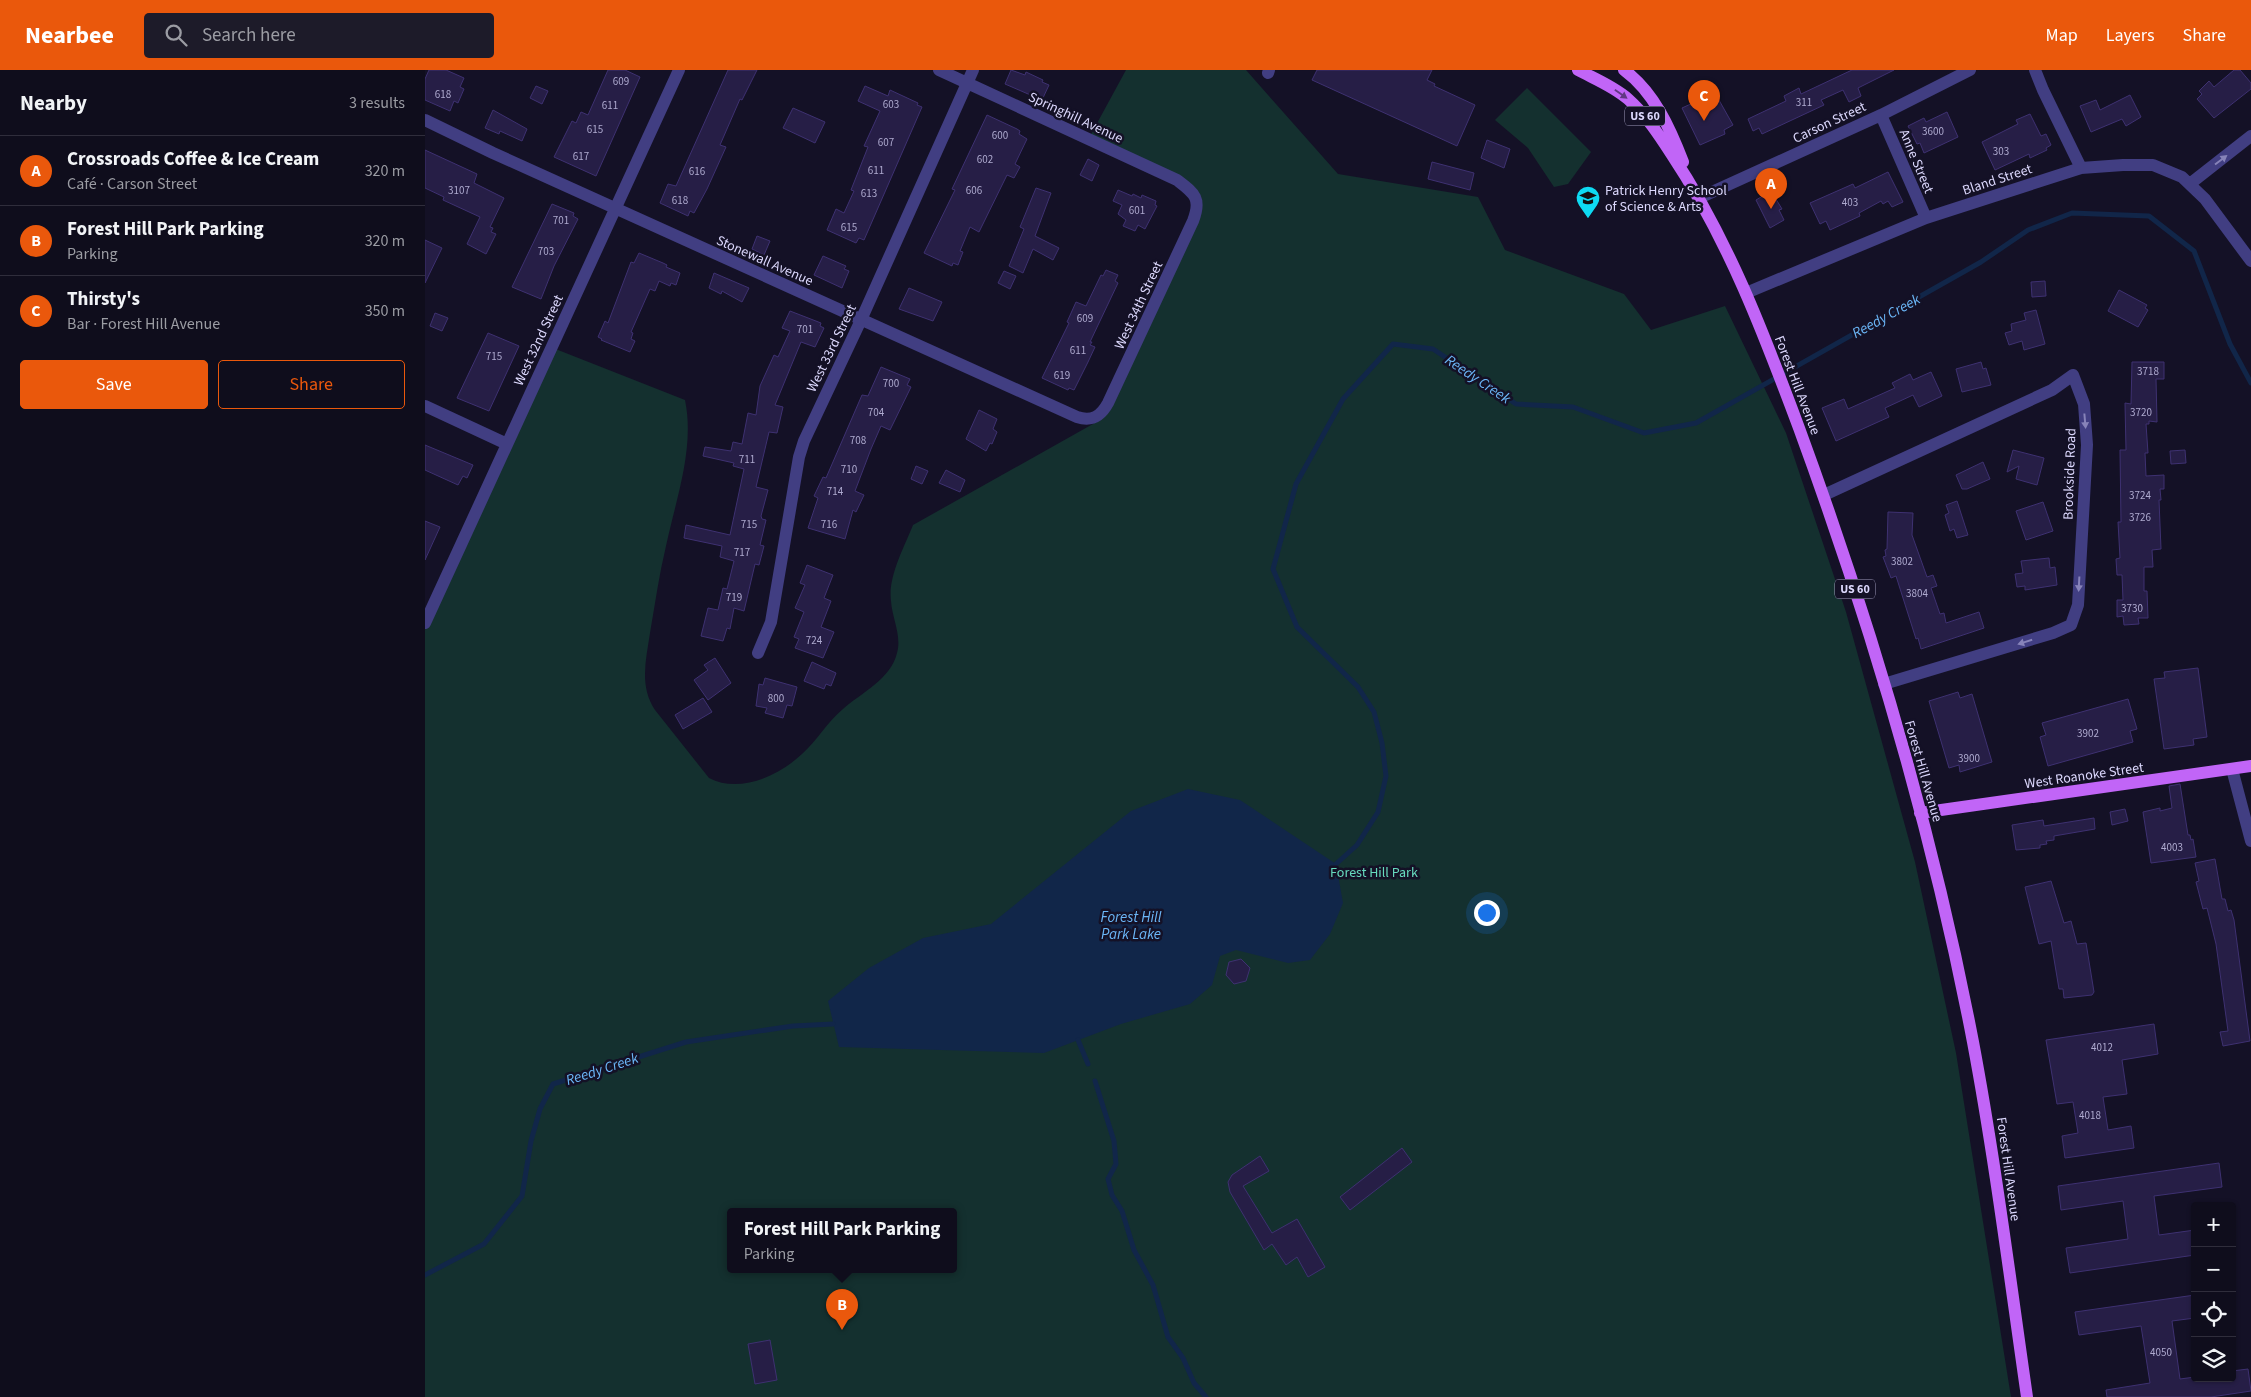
<!DOCTYPE html>
<meta charset="utf-8">
<style>
body{margin:0;font-family:"Source Sans 3",sans-serif;background:#1d1b29;color:#f1f3f6}
.controls{position:absolute;right:15px;bottom:15px;display:grid;overflow:hidden;border-radius:5px;box-shadow:0 1px 4px #0004}
.controls button{width:45px;height:45px;display:grid;place-items:center;padding:0;border:0;border-bottom:1px solid #2f2d3b;background:#0f0d1c;color:#f1f3f6;font:25px sans-serif}
.you{position:absolute;left:1061px;top:842px;width:18px;height:18px;margin:-12px;border:4px solid #fff;border-radius:50%;background:#1a73e8;box-shadow:0 0 0 8px #1a73e833}
.badge{display:grid;place-items:center;width:32px;height:32px;border-radius:50%;background:#ea580c;color:#fff;font-size:16px;font-weight:700}
.pin{position:absolute;translate:-50% -41px;filter:drop-shadow(0 1px 2px #0008)}
.pin::after{content:'';position:absolute;top:26px;width:18px;height:15px;background:inherit;clip-path:polygon(0 0,100% 0,50% 100%)}
.popup{position:absolute;left:302px;top:1138px;width:230px;height:65px;box-sizing:border-box;display:grid;place-content:center;border-radius:5px;background:#0f0d1c;filter:drop-shadow(0 1px 4px #0005);font-size:16px;white-space:nowrap;color:#9b9ca3}
.popup b{font-size:19px;color:#f1f3f6}
.popup::after{content:'';position:absolute;left:50%;top:100%;margin-left:-10px;border:10px solid transparent;border-top-color:#0f0d1c}
.list{margin:0;padding:0;list-style:none}
h2{display:flex;justify-content:space-between;align-items:center;height:65px;margin:0;padding:0 20px;font-size:21px}
h2 small{font-size:16px;font-weight:400;color:#9b9ca3}
.list li{display:grid;grid-template-columns:32px 1fr auto;gap:15px;align-items:center;box-sizing:border-box;height:70px;padding:0 20px;border-top:1px solid #2f2d3b}
.list b{display:block;font-size:19px;white-space:nowrap}
.list p{margin:0;font-size:16px;white-space:nowrap;color:#9b9ca3}
.list em{font-size:16px;font-style:normal;color:#9b9ca3}
.actions{display:flex;gap:10px;padding:15px 20px}
.actions a{flex:1;padding:11px 0;border:1px solid #ea580c;border-radius:5px;text-align:center;font-size:18px;color:#ea580c}
.actions .main{background:#ea580c;color:#fff}
.icon{flex:none;width:28px;height:28px;fill:none;stroke:currentColor;stroke-width:2;stroke-linecap:round;stroke-linejoin:round}
.map{position:relative;flex:none;width:1826px;height:1327px;overflow:hidden}
header{display:flex;align-items:center;gap:30px;box-sizing:border-box;height:70px;padding:0 25px;background:#ea580c;color:#fff}
header strong{font-size:24px}
nav{display:flex;gap:28px;margin-inline-start:auto;font-size:18px}
.search{width:350px;height:45px;background:#1d1b29;display:flex;align-items:center;gap:12px;box-sizing:border-box;padding:0 18px;border-radius:5px;color:#9b9ca3;font-size:19px}
main{display:flex}
aside{flex:1;background:#0f0d1c}
.map>svg:first-child{display:block}
.green{fill:#14302f;fill-rule:evenodd}
.water{fill:#112649}
.lines{fill:none;stroke-linecap:round;stroke-linejoin:round}
.stream{stroke:#112649;stroke-width:5}
.building{fill:#261e46;stroke:#3e3171}
.minor{stroke:#413e82;stroke-width:12}
.major{stroke:#c165f7;stroke-width:12}
.oneway{fill:#623784}
.oneway2{fill:#8783b9}
.labels{text-anchor:middle;stroke-width:5;stroke-linejoin:round;paint-order:stroke}
.number-label{font-size:11px;fill:#aeaacf}
.shield{fill:#141126;stroke:#a09cbc;stroke-width:1}
.shield-label{font-size:12px;font-weight:bold;fill:#dcd8fd}
.street-label{font-size:14px;fill:#dcd8fd;stroke:#141126}
.poi-label{font-size:14px;fill:#dcd8fd;stroke:#141126;text-anchor:start}
.park-label{font-size:14px;fill:#67dabe;stroke:#141126}
.water-label{font-size:15px;font-style:italic;fill:#6bb6f7;stroke:#141126}
</style>
<header>
<strong>Nearbee</strong>
<div class="search"><svg class="icon" aria-label="search" viewBox="0 0 24 24"><circle cx="10" cy="10" r="6"/><path d="M15 15l6 6"/></svg>Search here</div>
<nav><a>Map</a><a>Layers</a><a>Share</a></nav>
</header>
<main>
<aside>
<h2>Nearby<small>3 results</small></h2>
<ul class="list">
<li><span class="badge">A</span><div><b>Crossroads Coffee &amp; Ice Cream</b><p>Café · Carson Street</p></div><em>320 m</em></li>
<li><span class="badge">B</span><div><b>Forest Hill Park Parking</b><p>Parking</p></div><em>320 m</em></li>
<li><span class="badge">C</span><div><b>Thirsty's</b><p>Bar · Forest Hill Avenue</p></div><em>350 m</em></li>
</ul>
<div class="actions"><a class="main">Save</a><a>Share</a></div>
</aside>
<div class="map">
<svg width="1826" height="1327" viewBox="0 0 1826 1327">
<rect width="100%" height="100%" fill="#141126"/>
<!-- green -->
<path class="green" d="M701 0H821L913 104 1053 127 1080 180 1199 224 1226 260 1300 236 1361 363 1421 542 1490 792 1531 983 1586 1327H0V553L128 278 260 330C270 378 251 429 241 476 234 505 230 534 225 563 221 590 214 616 230 640L284 708C314 724 354 706 377 684 392 671 402 652 418 639 436 623 466 609 472 583 477 566 467 548 466 531 463 506 479 478 488 455L675 350 769 147 765 121 664 68ZM306 1141H528V1199H306Z
M1102 18 1166 82 1143 114 1129 117 1103 78 1070 50Z"/>
<!-- water -->
<path class="water" d="M763 719 815 730 911 794 918 833 905 864 885 890 863 893 811 880 795 886 787 915 765 934 696 954 619 983 414 977 403 931 444 898 498 868 566 854 706 741Z"/>
<g class="lines">
<!-- stream -->
<path class="stream" d="M911 794 932 775 953 742 961 706 957 673 949 642 933 617 872 557 848 499 871 414 918 329 968 274 1008 279 1091 334 1148 337 1219 363 1271 353 1556 192 1603 160 1647 143 1724 146 1769 181 1805 274 1826 313
M653 970 663 994
M670 1011 689 1071 691 1094 683 1109 687 1125 697 1141 709 1180 728 1215 743 1267 758 1288 769 1313 781 1327
M0 1205 59 1174 97 1126 106 1071 115 1039 128 1014 261 972 368 956 408 954"/>
</g>
<!-- building -->
<path class="building" d="M4 0H21L39 8 35 17 39 19 33 33 29 31 25 41 0 30V9Z
M183 0H200L215 7 171 106 129 87 147 51 151 53 156 42 163 45Z
M303 0H332L317 30 315 29 295 75 301 77 282 119 269 143 265 141 263 146 235 133 243 114 251 116Z
M586 0 600 5 601 2 618 10 617 12 624 15 617 30 580 14Z
M892 0H1007L1002 10 1010 14 1009 16 1050 35 1032 76 887 10Z
M1427 0H1469L1433 18 1436 26 1424 32 1418 20 1396 30 1399 35 1337 64 1334 58 1328 61 1323 49 1361 31 1359 26 1374 18 1376 24Z
M1809 0H1815L1826 13V19L1789 48 1772 29 1777 24 1774 21 1784 11 1789 17Z
M111 16 123 21 117 34 105 28Z
M440 16 463 26 465 20 493 33 492 35 497 37 439 170 434 168 431 173 402 160 411 139 419 143 429 121 426 120 443 77 439 76 455 41 433 31Z
M1290 23 1308 55 1299 60 1300 64 1275 75 1257 38Z
M1705 25 1716 47 1701 56 1697 49 1666 62 1655 36 1671 30 1675 40Z
M368 38 400 52 390 73 358 58Z
M68 40 102 59 97 71 75 61 74 64 60 58Z
M1522 42 1533 67 1499 83 1495 73 1492 74 1483 56 1499 48 1501 52Z
M1605 44 1616 66 1621 64 1626 75 1621 78 1622 80 1605 88 1604 84 1570 100 1557 72 1593 54 1591 50Z
M562 45 592 59 595 61 594 64 602 69 590 94 595 97 589 108 582 105 554 162 545 157 535 181 538 182 533 195 528 193 527 196 499 183 530 120 527 119Z
M1062 70 1085 79 1079 98 1056 88Z
M0 80 52 104 49 113 79 128 65 157 68 158 66 162 71 164 61 184 42 174 55 147 18 130 19 127 0 118Z
M663 89 674 95 667 111 655 105Z
M1007 92 1049 103 1045 120 1003 109Z
M1463 102 1478 132 1467 137 1463 131 1458 134 1456 131 1434 143 1435 146 1405 160 1401 151 1395 154 1385 133 1428 114 1430 118Z
M611 118 626 123 610 166 634 178 628 190 608 179 598 203 584 196 599 159 595 157Z
M693 120 707 126 708 124 716 128 717 125 731 131 730 135 732 136 720 159 713 155 710 161 698 156 701 150 693 144 697 135 688 131Z
M1346 121 1357 139 1354 140 1359 150 1345 158 1331 130Z
M127 134 149 143 148 146 153 149 129 196 116 229 87 217Z
M332 166 345 171 339 185 327 179Z
M0 170 17 178 0 213Z
M214 183 238 193 242 195 241 197 255 203 251 215 246 213 245 216 234 211 230 221 225 219 206 262 208 263 206 269 210 271 205 282 176 270 177 269 173 267 180 251 183 253 206 192 209 193Z
M398 186 421 196 419 199 424 201 417 218 389 205Z
M681 200 693 205 690 211 693 213 665 272H667L665 275 670 277 663 292 649 320 644 318 643 320 617 308 644 253 642 252 651 232 661 236 676 205 678 206Z
M579 201 591 206 585 219 573 213Z
M289 203 324 218 317 232 297 221 296 224 284 218Z
M1620 211 1621 226 1607 227 1606 212Z
M484 218 517 232 508 251 474 239Z
M1694 220 1722 235 1720 238 1723 240 1713 257 1683 241Z
M1611 240 1620 274 1599 280 1597 271 1584 275 1580 263 1587 261 1586 254 1601 250 1599 243Z
M365 241 396 253 395 256 399 258 390 277 376 272 350 335 358 337 352 363 344 362 331 417 343 420 336 446 337 449 341 450 335 475 339 476 334 495 330 494 319 541 309 538 305 559 302 558 298 571 276 566 283 538 293 540 298 518 302 519 309 491 295 487 297 476 259 468 261 455 305 465 319 399 308 396 309 393 278 386 280 377 306 381 308 372 317 374 323 343 331 345 335 316 349 285 353 287 365 261 357 258Z
M10 243 23 248 17 261 5 256Z
M63 263 94 276 64 341 32 328Z
M1556 292 1558 299 1561 298 1566 315 1537 322 1531 299Z
M1707 292H1739V309H1731L1732 352 1724 351V354H1721L1723 383H1720L1721 406 1739 405V419H1735L1736 430H1734L1736 479 1727 480 1728 497H1719V521H1722L1723 548H1713L1714 554 1699 555 1698 546 1692 547V530H1698L1697 505H1692L1691 489 1695 488 1693 452H1696L1695 380H1701L1700 333 1706 334Z
M456 297 485 309 482 315 486 317 465 360 456 356 446 379 430 421 439 425 431 442 428 440 420 469 383 458 393 428 389 426 398 407 401 408 437 325 443 326Z
M1506 302 1517 326 1494 337 1488 325 1460 338 1464 347 1411 371 1397 338 1419 329 1423 339 1470 318 1467 313 1485 304 1488 310Z
M554 340 572 349 568 359 572 362 567 374 565 373 561 381 541 369Z
M0 375 48 395 42 408 38 406 33 415 0 400Z
M1588 380 1619 388 1612 415 1591 409 1594 396 1582 402Z
M1760 380 1761 393 1746 394 1745 381Z
M1558 392 1565 409 1542 419H1537L1531 405Z
M491 396 503 401 497 414 486 409Z
M521 400 540 410 535 422 514 413Z
M1532 431 1543 465 1532 468 1529 459 1525 461 1520 445 1524 443 1521 435Z
M1618 432 1628 461 1601 470 1591 441Z
M1463 442 1488 443 1487 465 1502 507 1508 505 1512 516 1506 518 1515 544 1519 543 1521 553 1554 542 1559 558 1496 579 1493 568 1491 569 1471 506 1466 508 1458 487 1461 486 1460 480 1462 479Z
M0 451 15 457 0 490Z
M1624 488 1625 498 1630 497 1632 515 1600 520V516L1592 517 1590 504 1598 503 1596 491Z
M382 495 408 505 399 528 406 531 396 557 409 562 398 588 370 578 374 569 369 567 379 542 370 538 380 515 375 513Z
M290 588 306 613 283 630 269 610 283 600 279 595Z
M387 592 411 603 406 616 401 614 399 619 379 611Z
M1773 598 1782 667 1768 669 1769 675 1739 679 1729 609 1740 608 1739 602Z
M340 608 372 617 367 636 362 635 358 648 340 643 342 638 331 636 334 614 338 615Z
M1533 622 1535 628 1547 624 1567 692 1535 702 1534 695 1524 698 1504 631Z
M278 628 287 642 258 659 250 645Z
M1703 629 1712 659 1705 661 1708 672 1623 696 1615 667 1621 665 1617 653Z
M1755 714 1763 765H1765L1766 770 1768 769 1771 787 1726 793 1718 742 1735 738V741L1747 738 1744 716Z
M1700 739 1703 751 1687 755 1685 742Z
M1669 748 1670 759 1629 766V770L1621 771 1622 774 1615 775V778L1591 780 1587 755 1618 750 1619 756Z
M1790 789 1797 829H1800L1803 841 1806 840 1809 850 1825 971 1798 976 1795 962 1803 961 1791 874 1782 838 1778 839 1771 812 1774 811 1770 793Z
M1626 811 1639 853 1646 851 1652 874 1661 873 1669 922 1667 925 1639 928 1638 919H1634L1626 871 1614 874 1600 817Z
M816 889 825 898 821 911 809 914 801 905 804 892Z
M1729 954 1733 984 1697 990 1702 1024 1678 1027 1683 1060 1706 1056 1709 1078 1640 1088 1637 1066 1653 1063 1648 1032 1632 1034 1621 970Z
M977 1078 987 1092 925 1140 915 1127Z
M835 1086 844 1101 818 1116 847 1163 872 1149 900 1197 883 1207 872 1187 861 1195 847 1174 839 1180 805 1122 803 1112 807 1105Z
M1794 1093 1797 1117 1729 1126 1734 1165 1770 1160V1185L1645 1203 1641 1178 1703 1169 1698 1131 1636 1140 1633 1116Z
M1770 1225V1248L1747 1251 1755 1309 1770 1307 1807 1308V1301L1823 1299 1826 1321 1786 1327H1682L1681 1320 1725 1313 1716 1256 1654 1265 1650 1242Z
M345 1270 352 1310 330 1314 323 1274Z"/>
<g class="lines">
<!-- minor -->
<path class="minor" d="M1610 0 1618 20 1656 98
M843 3 844 0
M1456 45 1501 148
M0 50 68 83 652 347C667 352 676 346 683 333L768 151C777 128 769 123 752 110L514 0
M1766 113 1826 66
M1274 128 1456 45 1545 0
M1321 223 1501 148 1656 98 1698 95H1728L1757 107 1780 129 1826 191
M0 336 82 374
M1399 425 1627 320 1648 305 1659 334 1662 375 1653 535 1646 555 1628 563 1459 614
M0 553 254 0
M333 583 346 552 374 387 379 371 436 250 548 0
M1807 699 1826 771"/>
<!-- major -->
<path class="major" d="M1153 0C1170 9 1188 16 1203 29 1221 45 1234 65 1247 85 1303 169 1339 264 1374 358 1447 557 1508 763 1548 972 1570 1089 1585 1209 1602 1327
M1199 0C1229 22 1245 58 1258 92
M1495 743 1826 696"/>
</g>
<!-- one-way arrows -->
<defs><path id="oneway-solid" d="M-6-.8H1V-3.2L6.5 0L1 3.2V.8H-6Z" transform="scale(1.25)"/></defs>
<use class="oneway" href="#oneway-solid" transform="translate(1196 24) rotate(35)"/>
<g class="oneway2">
<use href="#oneway-solid" transform="translate(1796 90) rotate(-37)"/>
<use href="#oneway-solid" transform="translate(1660 351) rotate(85)"/>
<use href="#oneway-solid" transform="translate(1654 514) rotate(93)"/>
<use href="#oneway-solid" transform="translate(1600 572) rotate(163)"/>
</g>
<!-- icons -->
<defs>
<symbol id="school-pin" viewBox="-11 -11 22 30"><path d="M0 17L-7.5 6A9.5 9.5 0 1 1 7.5 6Z" fill="#0edaf2" stroke="#141126"/><path d="M0-5L7-2L0 1L-7-2ZM-4 1L0 2.5L4 1V4Q0 6-4 4Z" fill="#111"/></symbol>
</defs>
<g fill-rule="evenodd">
<use href="#school-pin" x="1149" y="114" width="28" height="38"/>
</g>
<g class="labels">
<!-- number labels -->
<g class="number-label">
<text x="196" y="15">609</text>
<text x="18" y="28">618</text>
<text x="1379" y="36">311</text>
<text x="466" y="38">603</text>
<text x="185" y="39">611</text>
<text x="170" y="63">615</text>
<text x="1508" y="65">3600</text>
<text x="575" y="69">600</text>
<text x="461" y="76">607</text>
<text x="1576" y="85">303</text>
<text x="156" y="90">617</text>
<text x="560" y="93">602</text>
<text x="451" y="104">611</text>
<text x="272" y="105">616</text>
<text x="34" y="124">3107</text>
<text x="549" y="124">606</text>
<text x="444" y="127">613</text>
<text x="255" y="134">618</text>
<text x="1425" y="136">403</text>
<text x="712" y="144">601</text>
<text x="136" y="154">701</text>
<text x="424" y="161">615</text>
<text x="121" y="185">703</text>
<text x="660" y="252">609</text>
<text x="380" y="263">701</text>
<text x="653" y="284">611</text>
<text x="69" y="290">715</text>
<text x="1723" y="305">3718</text>
<text x="637" y="309">619</text>
<text x="466" y="317">700</text>
<text x="451" y="346">704</text>
<text x="1716" y="346">3720</text>
<text x="433" y="374">708</text>
<text x="322" y="393">711</text>
<text x="424" y="403">710</text>
<text x="410" y="425">714</text>
<text x="1715" y="429">3724</text>
<text x="1715" y="451">3726</text>
<text x="324" y="458">715</text>
<text x="404" y="458">716</text>
<text x="317" y="486">717</text>
<text x="1477" y="495">3802</text>
<text x="1492" y="527">3804</text>
<text x="309" y="531">719</text>
<text x="1707" y="542">3730</text>
<text x="389" y="574">724</text>
<text x="351" y="632">800</text>
<text x="1663" y="667">3902</text>
<text x="1544" y="692">3900</text>
<text x="1747" y="781">4003</text>
<text x="1677" y="981">4012</text>
<text x="1665" y="1049">4018</text>
<text x="1736" y="1286">4050</text>
</g>
<!-- shield labels -->
<g class="shield">
<rect x="1200" y="36.5" width="40" height="19" rx="4"/>
<rect x="1410" y="509.5" width="40" height="19" rx="4"/>
</g>
<g class="shield-label">
<text x="1220" y="50">US 60</text>
<text x="1430" y="523">US 60</text>
</g>
<!-- street labels -->
<g class="street-label">
<text transform="translate(651 47) rotate(25)" y="5">Springhill Avenue</text>
<text transform="translate(1404 52) rotate(-25)" y="5">Carson Street</text>
<text transform="translate(1492 91) rotate(67)" y="5">Anne Street</text>
<text transform="translate(1572 109) rotate(-18)" y="5">Bland Street</text>
<text transform="translate(340 190) rotate(24)" y="5">Stonewall Avenue</text>
<text transform="translate(713 235) rotate(-65)" y="5">West 34th Street</text>
<text transform="translate(113 270) rotate(-65)" y="5">West 32nd Street</text>
<text transform="translate(406 278) rotate(-64)" y="5">West 33rd Street</text>
<text transform="translate(1373 315) rotate(69)" y="5">Forest Hill Avenue</text>
<text transform="translate(1644 404) rotate(-88)" y="5">Brookside Road</text>
<text transform="translate(1499 701) rotate(74)" y="5">Forest Hill Avenue</text>
<text transform="translate(1659 705) rotate(-8)" y="5">West Roanoke Street</text>
<text transform="translate(1584 1099) rotate(82)" y="5">Forest Hill Avenue</text>
</g>
<!-- poi labels -->
<g class="poi-label">
<text x="1180" y="125">Patrick Henry School<tspan x="1180" dy="16">of Science &amp; Arts</tspan></text>
</g>
<!-- park labels -->
<g class="park-label">
<text x="949" y="807">Forest Hill Park</text>
</g>
<!-- water labels -->
<g class="water-label">
<text transform="translate(1461 246) rotate(-29)" y="5">Reedy Creek</text>
<text transform="translate(1053 309) rotate(34)" y="5">Reedy Creek</text>
<text x="706" y="852">Forest Hill<tspan x="706" dy="17">Park Lake</tspan></text>
<text transform="translate(177 999) rotate(-18)" y="5">Reedy Creek</text>
</g>
</g>
</svg>
<div class="controls">
<button>+</button>
<button>−</button>
<button><svg class="icon" aria-label="locate" viewBox="0 0 24 24"><circle cx="12" cy="12" r="6"/><path d="M12 2v4M12 18v4M2 12h4M18 12h4"/></svg></button>
<button><svg class="icon" aria-label="layers" viewBox="0 0 24 24"><path d="M12 4l9 5-9 5-9-5zM3 14l9 5 9-5"/></svg></button>
</div>
<div class="you"></div>
<div class="pin badge" style="left:1346px;top:139px">A</div>
<div class="pin badge" style="left:417px;top:1260px">B</div>
<div class="popup"><b>Forest Hill Park Parking</b>Parking</div>
<div class="pin badge" style="left:1279px;top:51px">C</div>
</div>
</main>
